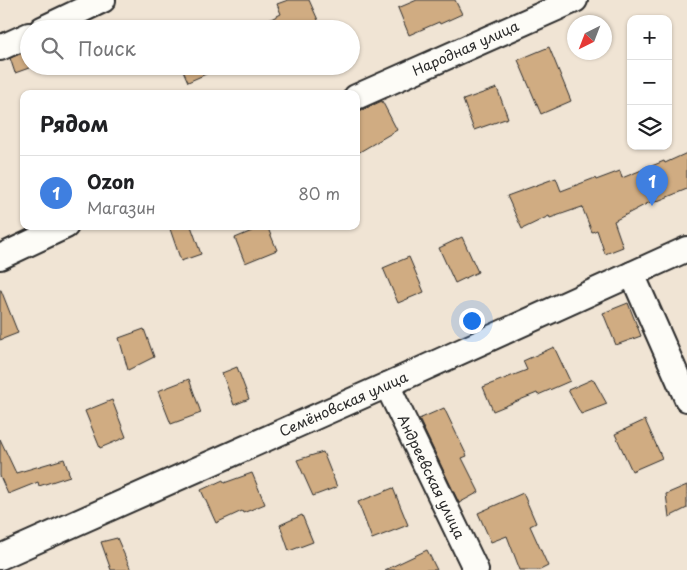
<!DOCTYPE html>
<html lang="ru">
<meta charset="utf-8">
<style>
body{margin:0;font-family:"Playpen Sans",sans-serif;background:#f2f2f2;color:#202124}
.controls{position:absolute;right:15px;top:15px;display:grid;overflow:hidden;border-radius:10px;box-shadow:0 1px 4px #0004}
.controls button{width:45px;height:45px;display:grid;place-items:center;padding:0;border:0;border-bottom:1px solid #e0e0e0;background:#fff;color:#202124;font:25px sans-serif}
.compass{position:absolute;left:567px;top:15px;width:45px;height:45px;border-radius:50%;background:#fff;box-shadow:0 1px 4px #0004;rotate:222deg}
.you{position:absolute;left:471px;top:320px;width:18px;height:18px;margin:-12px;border:4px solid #fff;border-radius:50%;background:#1a73e8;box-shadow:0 0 0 8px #1a73e833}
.badge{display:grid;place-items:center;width:32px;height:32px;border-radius:50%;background:#b45309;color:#fff;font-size:16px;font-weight:700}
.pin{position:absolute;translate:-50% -41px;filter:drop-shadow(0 1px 2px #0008)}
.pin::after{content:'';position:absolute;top:26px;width:18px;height:15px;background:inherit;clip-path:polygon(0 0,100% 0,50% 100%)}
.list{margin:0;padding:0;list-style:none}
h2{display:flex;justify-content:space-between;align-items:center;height:65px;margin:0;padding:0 20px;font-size:21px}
h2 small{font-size:16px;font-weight:400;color:#757577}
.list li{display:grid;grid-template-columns:32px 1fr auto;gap:15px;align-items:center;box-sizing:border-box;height:75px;padding:0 20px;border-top:1px solid #e0e0e0}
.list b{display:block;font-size:19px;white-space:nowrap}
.list p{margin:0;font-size:16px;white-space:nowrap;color:#757577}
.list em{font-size:16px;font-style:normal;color:#757577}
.icon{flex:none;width:28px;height:28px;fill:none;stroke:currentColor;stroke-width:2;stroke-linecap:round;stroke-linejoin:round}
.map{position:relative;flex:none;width:687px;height:570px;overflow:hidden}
.search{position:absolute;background:#fff;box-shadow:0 1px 4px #0004;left:20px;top:20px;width:340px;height:55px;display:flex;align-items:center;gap:12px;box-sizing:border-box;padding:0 18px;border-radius:28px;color:#757577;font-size:19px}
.panel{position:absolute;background:#fff;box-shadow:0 1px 4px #0004;left:20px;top:90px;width:340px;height:140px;border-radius:10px}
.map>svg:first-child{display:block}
.building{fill:#d0ac82;stroke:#2b2b2b}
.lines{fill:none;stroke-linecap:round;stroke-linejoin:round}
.minor-casing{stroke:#2b2b2b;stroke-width:28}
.minor{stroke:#fdfcf7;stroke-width:24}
.labels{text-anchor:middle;stroke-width:4.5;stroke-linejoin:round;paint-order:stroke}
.street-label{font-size:14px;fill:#2b2b2b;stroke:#fdfcf7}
</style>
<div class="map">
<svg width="687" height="570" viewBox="0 0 687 570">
<rect width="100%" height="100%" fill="#f0e4d4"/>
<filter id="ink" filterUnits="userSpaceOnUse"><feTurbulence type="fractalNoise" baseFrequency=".02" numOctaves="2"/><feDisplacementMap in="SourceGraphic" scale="10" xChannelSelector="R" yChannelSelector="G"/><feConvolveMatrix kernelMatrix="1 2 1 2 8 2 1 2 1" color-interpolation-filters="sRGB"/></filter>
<g filter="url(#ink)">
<!-- building -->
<path class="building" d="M288 0H309L322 29H251L281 14 277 4Z
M417 0H455L462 14 440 24 439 22 409 35 398 8Z
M549 47 571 101 541 114 518 60Z
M29 50V68L15 73 10 58Z
M181 66H224L188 82Z
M497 88 508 118 474 130 463 100Z
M382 101 397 130 356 154V110H362Z
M687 153V189L655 202 654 200 614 221 623 247 605 254 597 230 592 232 582 207 550 218 549 216 522 229 507 196 556 178 561 191 595 178 596 180 620 171 622 178 664 161 665 163Z
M169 226H191L201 254 181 261Z
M264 226H267L277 250 245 263 235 238Z
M462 237 478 272 455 283 439 248Z
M409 257 424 292 398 303 383 268Z
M0 290H1L18 333 0 340Z
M628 303 641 336 616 345 603 313Z
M144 329 154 357 128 370 119 338Z
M554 347 570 381 538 395 537 393 493 411 483 387 527 370 523 361Z
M237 367 249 399 234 405 222 373Z
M189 379 201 413 171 424 158 391Z
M593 379 607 404 581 414 568 390Z
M112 400 126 437 100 448 85 411Z
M444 408 467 456 462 458 479 492 459 503 419 419Z
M645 420 662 458 632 471 615 434Z
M0 439 16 473 64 459 70 476 39 486 38 482 8 494 0 476Z
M323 452 337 487 313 496 297 460Z
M252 473 265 504 243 513 242 511 216 523 201 490 223 480 224 483Z
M687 485V508L669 517 666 494Z
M393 488 408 525 372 539 358 502Z
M523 493 536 523 530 526 548 566 540 570H520L507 536 491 542 478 513Z
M302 515 313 542 289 551 280 525Z
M117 538 131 570H111L101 542Z
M427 550 437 570H385Z"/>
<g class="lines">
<defs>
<g id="minor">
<path d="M42 29 103 0"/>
<path d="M0 48 29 35"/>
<path id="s1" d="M356 97 575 0"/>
<path d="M0 257 66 226"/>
<path d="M632 274 687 399"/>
<path id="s2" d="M387 385 476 570"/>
<path id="s3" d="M0 557 387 385 687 249"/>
</g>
</defs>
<!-- minor casing -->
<use href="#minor" class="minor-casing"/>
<!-- minor -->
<use href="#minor" class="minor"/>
</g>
</g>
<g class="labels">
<!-- street labels -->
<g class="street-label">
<text dy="5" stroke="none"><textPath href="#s1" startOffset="120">Народная улица</textPath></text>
<text dy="5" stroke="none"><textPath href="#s3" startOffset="376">Семёновская улица</textPath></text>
<text dy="5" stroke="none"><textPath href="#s2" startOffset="102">Андреевская улица</textPath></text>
</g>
</g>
</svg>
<div class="controls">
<button>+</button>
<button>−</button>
<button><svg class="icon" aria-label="layers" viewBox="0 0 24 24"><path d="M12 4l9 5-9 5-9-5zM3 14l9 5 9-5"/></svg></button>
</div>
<svg class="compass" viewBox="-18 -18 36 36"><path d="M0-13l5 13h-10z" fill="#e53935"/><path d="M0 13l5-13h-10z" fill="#757577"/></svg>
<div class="you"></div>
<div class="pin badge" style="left:652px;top:206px;background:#3f7fe0">1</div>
<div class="search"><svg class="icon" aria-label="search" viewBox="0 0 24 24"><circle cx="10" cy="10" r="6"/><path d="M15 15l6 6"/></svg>Поиск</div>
<section class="panel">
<h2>Рядом<small></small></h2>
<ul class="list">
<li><span class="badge" style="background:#3f7fe0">1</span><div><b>Ozon</b><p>Магазин</p></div><em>80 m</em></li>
</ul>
</section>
</div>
